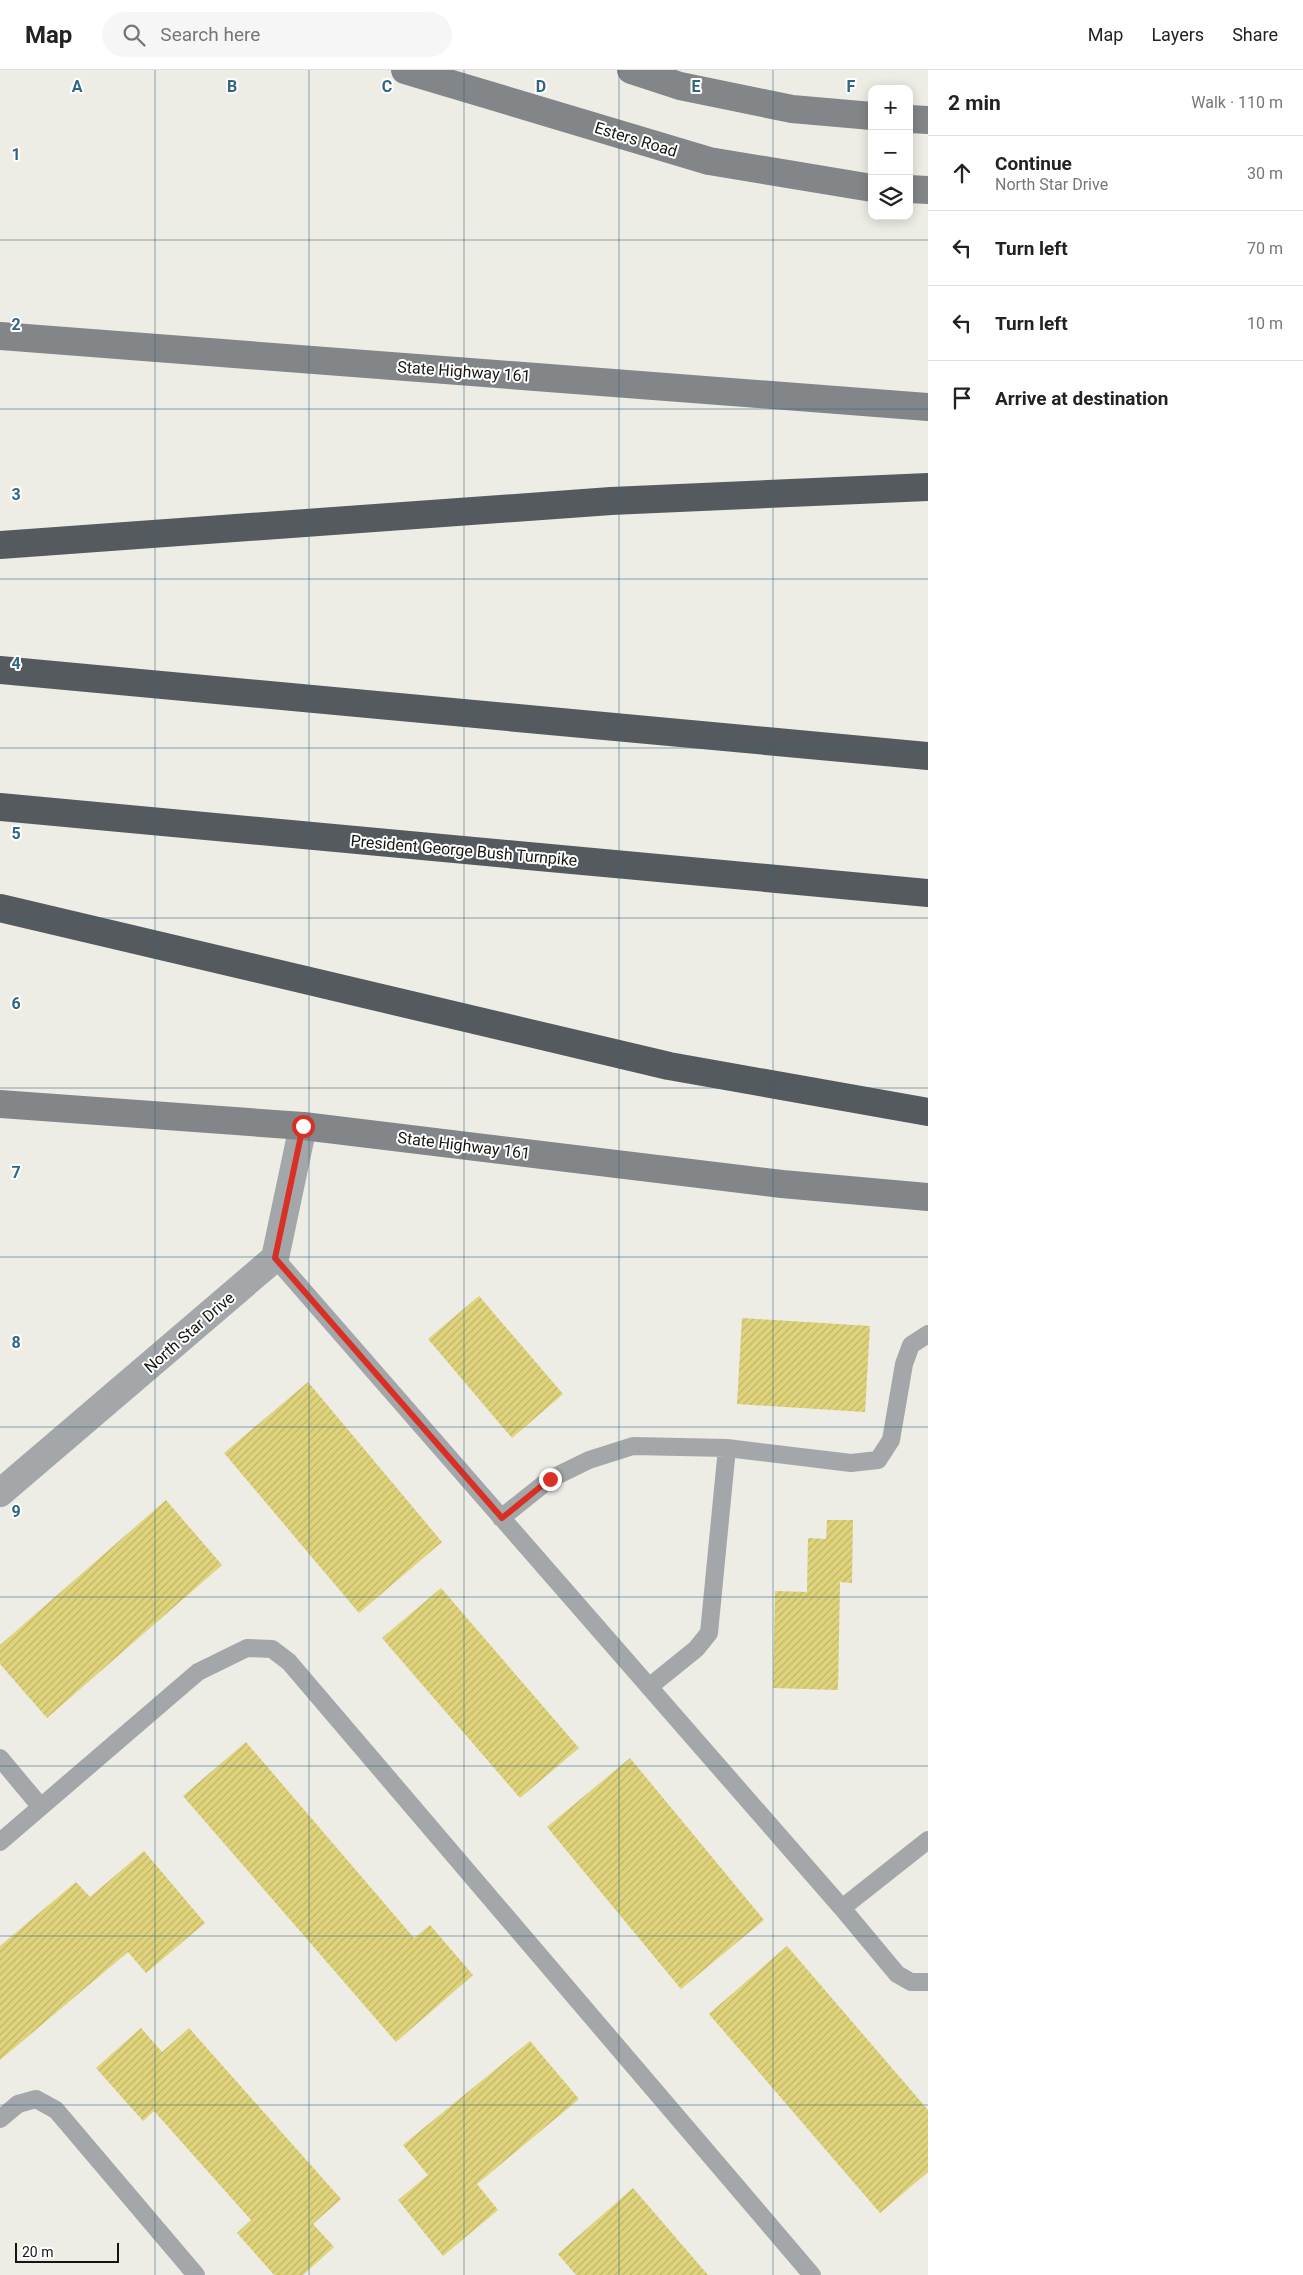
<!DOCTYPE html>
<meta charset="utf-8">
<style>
body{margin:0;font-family:Roboto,sans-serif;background:#f6f6f6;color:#222}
.controls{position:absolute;right:15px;top:15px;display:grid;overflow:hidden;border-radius:10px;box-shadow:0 2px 12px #0003}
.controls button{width:45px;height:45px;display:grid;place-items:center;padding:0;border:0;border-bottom:1px solid #e0e0e0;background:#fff;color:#222;font:25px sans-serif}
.scale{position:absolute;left:15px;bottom:12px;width:104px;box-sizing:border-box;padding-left:5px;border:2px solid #151512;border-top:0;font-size:14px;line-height:18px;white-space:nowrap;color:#151512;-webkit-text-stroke:4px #fff;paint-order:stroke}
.stop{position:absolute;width:15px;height:15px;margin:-11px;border:4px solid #d93025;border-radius:50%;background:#fff}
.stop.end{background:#d93025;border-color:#fff;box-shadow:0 1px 5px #0008}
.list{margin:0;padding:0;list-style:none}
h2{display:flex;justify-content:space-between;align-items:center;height:65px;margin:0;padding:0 20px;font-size:21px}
h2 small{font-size:16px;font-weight:400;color:#767676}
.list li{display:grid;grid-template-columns:32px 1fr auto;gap:15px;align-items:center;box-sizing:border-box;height:75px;padding:0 20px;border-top:1px solid #e0e0e0}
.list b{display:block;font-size:19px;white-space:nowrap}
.list p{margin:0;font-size:16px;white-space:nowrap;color:#767676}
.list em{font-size:16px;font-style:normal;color:#767676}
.icon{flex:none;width:28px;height:28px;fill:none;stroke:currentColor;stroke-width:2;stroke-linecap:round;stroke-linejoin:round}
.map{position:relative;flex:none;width:928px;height:2205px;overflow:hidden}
header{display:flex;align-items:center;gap:30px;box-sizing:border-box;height:70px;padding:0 25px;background:#fff;border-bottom:1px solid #e0e0e0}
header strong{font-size:24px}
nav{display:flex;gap:28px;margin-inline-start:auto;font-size:18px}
.search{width:350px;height:45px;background:#f6f6f6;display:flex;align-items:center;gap:12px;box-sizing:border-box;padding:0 18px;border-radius:28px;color:#767676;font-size:19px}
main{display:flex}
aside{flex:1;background:#fff}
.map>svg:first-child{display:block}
.building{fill:url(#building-hatch)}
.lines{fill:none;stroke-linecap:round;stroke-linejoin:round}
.lane{stroke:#a4a7a9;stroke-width:18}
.street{stroke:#a4a7a9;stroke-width:28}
.secondary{stroke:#828689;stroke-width:28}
.highway{stroke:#545a5e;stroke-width:28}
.route{stroke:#d93025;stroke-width:6}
.grid{fill:none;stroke:#316582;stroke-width:1;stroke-opacity:0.55}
.labels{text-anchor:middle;stroke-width:4;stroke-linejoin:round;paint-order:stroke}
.street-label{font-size:16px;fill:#151512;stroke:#fff}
.grid-label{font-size:16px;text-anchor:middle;font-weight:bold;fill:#316582;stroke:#fff;stroke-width:4;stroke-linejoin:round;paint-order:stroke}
</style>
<header>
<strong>Map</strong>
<div class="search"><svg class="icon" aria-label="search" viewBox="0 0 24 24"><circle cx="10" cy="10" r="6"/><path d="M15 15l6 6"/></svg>Search here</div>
<nav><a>Map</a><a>Layers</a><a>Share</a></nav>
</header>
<main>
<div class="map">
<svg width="928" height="2205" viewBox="0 0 928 2205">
<defs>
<pattern id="building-hatch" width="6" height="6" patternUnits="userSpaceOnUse" patternTransform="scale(1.25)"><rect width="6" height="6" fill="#dfd37b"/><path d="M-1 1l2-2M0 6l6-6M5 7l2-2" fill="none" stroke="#beb469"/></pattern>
</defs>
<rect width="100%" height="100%" fill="#edece5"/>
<!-- building -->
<path class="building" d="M479 1226 563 1324 512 1368 428 1269Z
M742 1248 870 1256 865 1342 737 1334Z
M308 1312 442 1472 359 1543 224 1383Z
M166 1430 222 1495 47 1648 0 1594V1575Z
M827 1450H853L852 1513 840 1512 838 1620 773 1618 775 1521 807 1522 808 1468 826 1469Z
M441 1518 579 1678 520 1728 382 1568Z
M246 1672 414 1868 430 1855 473 1905 396 1972 183 1726Z
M630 1688 764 1850 681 1919 547 1757Z
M144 1781 205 1853 146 1903 128 1882 0 1990V1876L76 1812 90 1827Z
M787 1876 928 2040V2102L880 2143 709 1944Z
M141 1958 162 1982 189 1958 341 2129 313 2154 334 2177 303 2205H274L237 2163 251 2150 154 2041 143 2051 96 1998Z
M530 1971 579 2029 477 2114 498 2140 443 2186 398 2130 428 2105 403 2075Z
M633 2118 708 2205H576L558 2184Z"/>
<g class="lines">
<!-- lane -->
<path class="lane" d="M275 1188 842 1838 928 1770
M501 1448 550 1409 589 1390 633 1376 727 1378 851 1393 878 1390 891 1370 904 1294 911 1275 928 1264
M649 1617 696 1579 709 1563 727 1378
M0 1688 40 1736
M0 1772 198 1602 247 1578 272 1579 289 1592 812 2205
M842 1838 897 1904 911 1912H928
M0 2049 18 2034 36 2029 56 2040 196 2205"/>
<!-- street -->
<path class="street" d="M0 1423 275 1188 303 1056"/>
<!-- secondary -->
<path class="secondary" d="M405 0 709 91 872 118
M631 0 680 16 792 39 872 46
M909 49 928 50
M909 119 928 120
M0 266 928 337
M0 1034 303 1056 782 1114 928 1127"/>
<!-- highway -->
<path class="highway" d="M0 475 611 431 928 417
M0 600 928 686
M0 737 928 823
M0 838 669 996 928 1042"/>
</g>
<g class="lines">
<!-- route -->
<path class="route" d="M303 1056 275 1188 502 1448 550 1409"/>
</g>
<!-- grid -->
<path class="grid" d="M155 0V2205M309 0V2205M464 0V2205M619 0V2205M773 0V2205M0 170H928M0 339H928M0 509H928M0 678H928M0 848H928M0 1018H928M0 1187H928M0 1357H928M0 1527H928M0 1696H928M0 1866H928M0 2035H928"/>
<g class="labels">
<!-- street labels -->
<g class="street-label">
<text transform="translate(636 69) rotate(17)" y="6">Esters Road</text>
<text transform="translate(464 301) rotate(4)" y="6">State Highway 161</text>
<text transform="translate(464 780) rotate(5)" y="6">President George Bush Turnpike</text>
<text transform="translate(464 1075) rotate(7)" y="6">State Highway 161</text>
<text transform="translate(189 1262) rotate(-41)" y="6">North Star Drive</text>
</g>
</g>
<g class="grid-label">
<text x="77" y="22">A</text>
<text x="232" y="22">B</text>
<text x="387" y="22">C</text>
<text x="541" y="22">D</text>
<text x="696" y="22">E</text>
<text x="851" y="22">F</text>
<text x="16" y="90">1</text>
<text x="16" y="260">2</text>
<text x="16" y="430">3</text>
<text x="16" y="599">4</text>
<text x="16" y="769">5</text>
<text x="16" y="939">6</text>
<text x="16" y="1108">7</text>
<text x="16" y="1278">8</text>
<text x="16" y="1447">9</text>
</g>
</svg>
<div class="controls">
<button>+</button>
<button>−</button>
<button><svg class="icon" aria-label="layers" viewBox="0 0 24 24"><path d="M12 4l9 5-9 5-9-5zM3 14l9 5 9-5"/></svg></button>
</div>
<div class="scale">20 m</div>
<div class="stop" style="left:303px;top:1056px"></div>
<div class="stop end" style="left:550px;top:1409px"></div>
</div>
<aside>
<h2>2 min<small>Walk · 110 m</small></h2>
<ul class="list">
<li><svg class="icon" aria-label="ahead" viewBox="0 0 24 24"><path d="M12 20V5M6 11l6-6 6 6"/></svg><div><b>Continue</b><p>North Star Drive</p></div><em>30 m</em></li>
<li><svg class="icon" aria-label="left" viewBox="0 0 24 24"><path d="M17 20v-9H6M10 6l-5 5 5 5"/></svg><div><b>Turn left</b></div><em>70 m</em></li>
<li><svg class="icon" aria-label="left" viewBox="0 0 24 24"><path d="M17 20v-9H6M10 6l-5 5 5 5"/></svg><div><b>Turn left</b></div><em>10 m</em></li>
<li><svg class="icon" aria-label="arrive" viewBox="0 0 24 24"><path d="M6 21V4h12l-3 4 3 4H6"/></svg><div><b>Arrive at destination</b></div></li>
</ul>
</aside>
</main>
